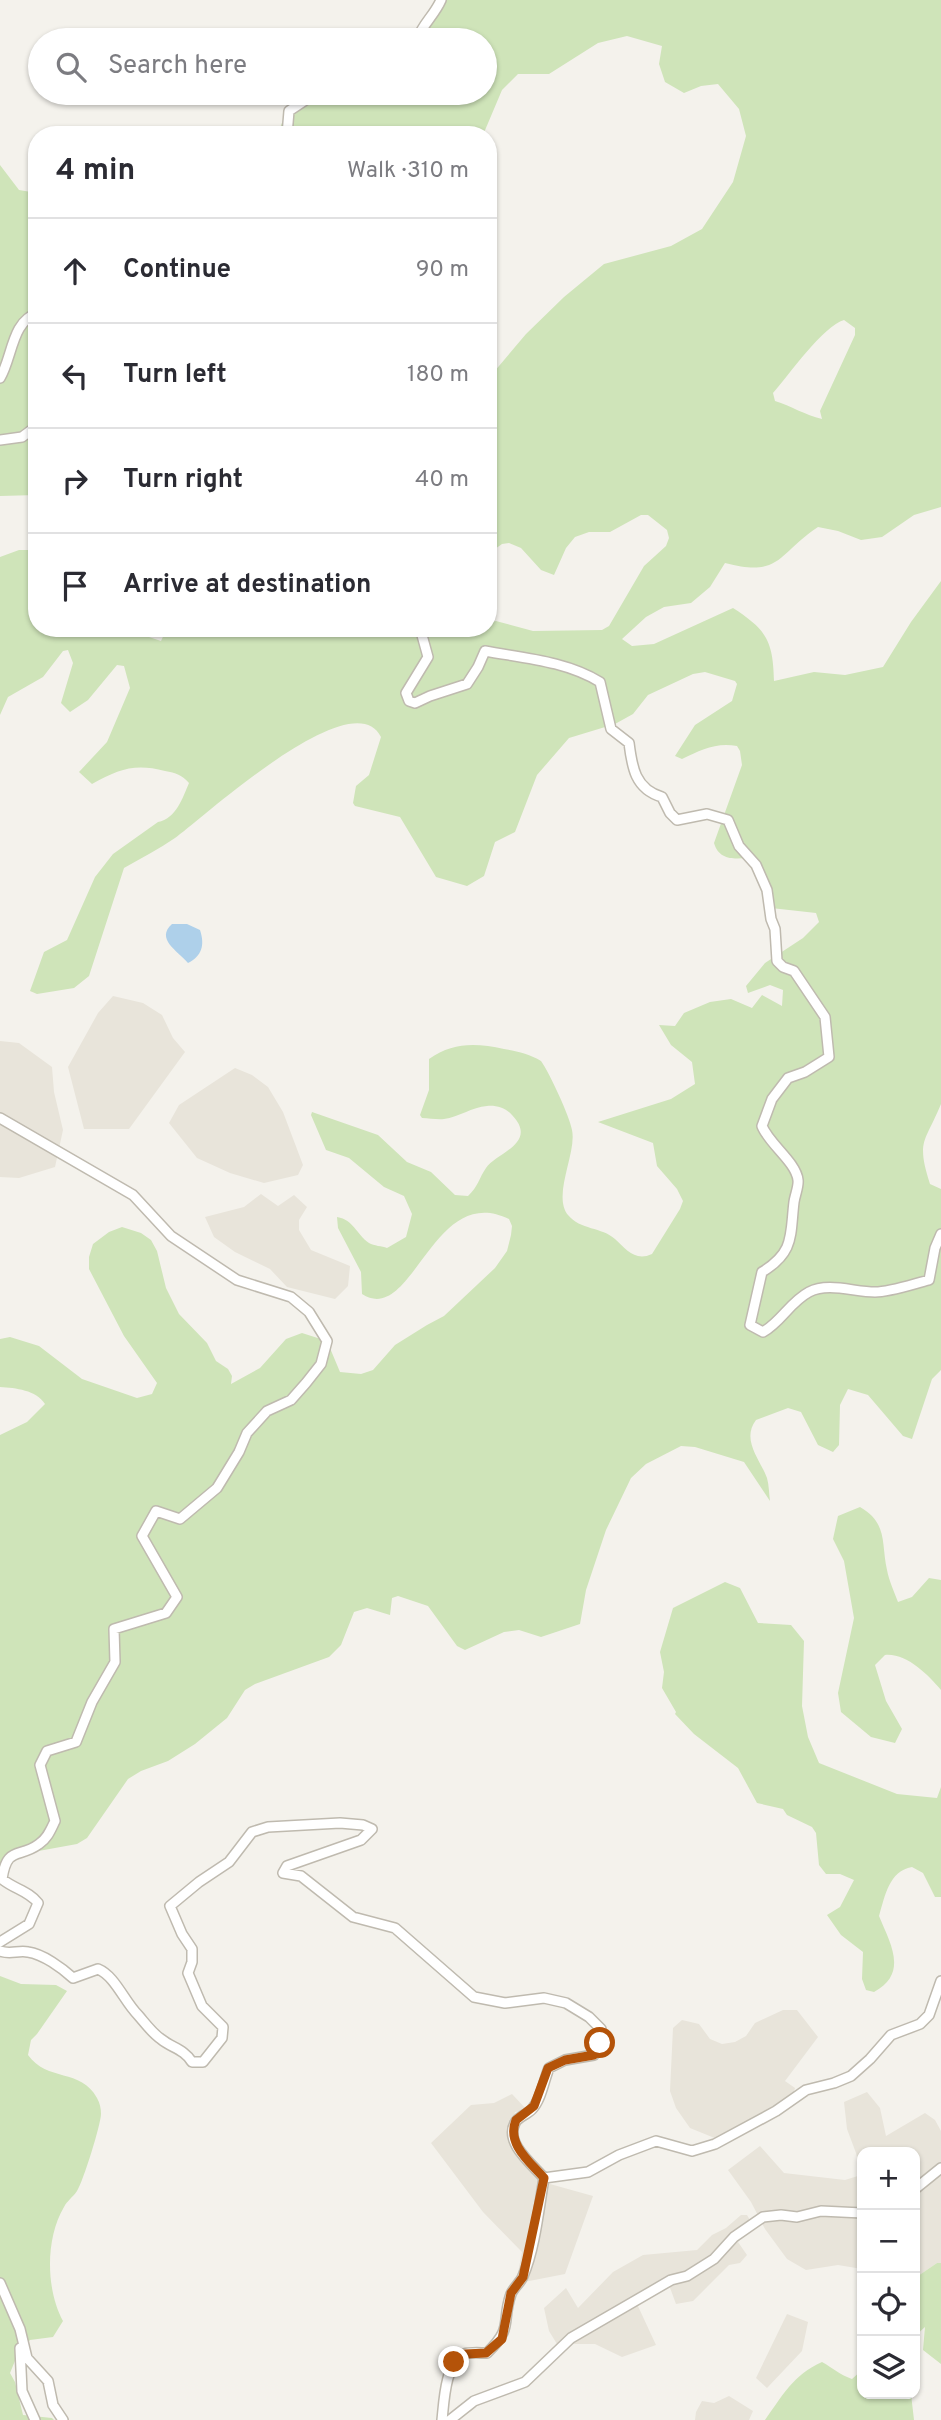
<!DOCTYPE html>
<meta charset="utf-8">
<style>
body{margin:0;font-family:Overpass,sans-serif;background:#f7f7f7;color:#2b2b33}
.controls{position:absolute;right:21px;bottom:21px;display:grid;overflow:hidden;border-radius:14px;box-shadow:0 2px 5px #0004}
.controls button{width:63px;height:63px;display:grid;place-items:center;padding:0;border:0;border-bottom:2px solid #e1e1e2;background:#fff;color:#2b2b33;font:35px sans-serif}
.stop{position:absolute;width:21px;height:21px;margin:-16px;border:5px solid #b45309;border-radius:50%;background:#fff}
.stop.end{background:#b45309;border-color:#fff;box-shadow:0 2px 7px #0008}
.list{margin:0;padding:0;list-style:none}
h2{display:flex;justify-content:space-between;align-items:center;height:91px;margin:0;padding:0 28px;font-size:30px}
h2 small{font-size:23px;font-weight:400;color:#7c7c81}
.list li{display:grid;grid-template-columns:46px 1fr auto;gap:21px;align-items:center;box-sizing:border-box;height:105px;padding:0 28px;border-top:2px solid #e1e1e2}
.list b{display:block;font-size:26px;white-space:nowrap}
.list em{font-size:23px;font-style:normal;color:#7c7c81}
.icon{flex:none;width:38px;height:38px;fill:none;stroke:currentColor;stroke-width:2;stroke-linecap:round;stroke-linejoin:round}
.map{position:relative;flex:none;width:941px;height:2420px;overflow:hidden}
.search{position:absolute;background:#fff;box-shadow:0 2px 5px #0004;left:28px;top:28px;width:469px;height:77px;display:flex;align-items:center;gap:18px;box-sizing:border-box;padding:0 24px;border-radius:38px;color:#7c7c81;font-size:26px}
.panel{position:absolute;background:#fff;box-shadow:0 2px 5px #0004;left:28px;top:126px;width:469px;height:511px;border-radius:28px}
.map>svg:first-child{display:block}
.residential{fill:#e8e4da}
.green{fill:#cfe4b9;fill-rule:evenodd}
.water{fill:#aed0ea}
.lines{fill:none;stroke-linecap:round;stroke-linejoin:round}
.street-casing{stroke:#bfbaaf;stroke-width:12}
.street{stroke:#fff;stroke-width:9}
.route{stroke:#b45309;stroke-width:9}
</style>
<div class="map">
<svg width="941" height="2420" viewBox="0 0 941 2420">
<rect width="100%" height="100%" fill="#f4f2ec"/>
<!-- residential -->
<path class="residential" d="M113 996 143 1003 162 1015 173 1038 185 1052 129 1129H84L68 1067 98 1013Z
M0 1041 19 1043 52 1067 54 1092 63 1130 55 1167 19 1178 0 1177Z
M235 1068 252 1075 268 1087 283 1112 303 1165 298 1175 264 1183 230 1173 197 1158 169 1123 179 1105Z
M261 1194 278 1206 294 1195 307 1207 299 1220V1230L311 1250 350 1266 348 1286 335 1299 287 1287 270 1269 235 1252 214 1237 205 1217 244 1207Z
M783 2010H797L818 2037 785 2081 795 2088 789 2107 717 2139 690 2128 676 2108 670 2091 673 2028 682 2020 699 2024 710 2039 722 2044 735 2042 746 2036 755 2023Z
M867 2092 880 2108 886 2136 925 2113 935 2120 941 2131V2263H937L915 2278V2152H862V2269L838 2265 806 2270 787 2259 765 2229 751 2202 728 2170 760 2146 784 2173 845 2180 861 2175 856 2153 847 2129 844 2102Z
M512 2094 527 2110 515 2112 509 2136 536 2173 550 2184 593 2196 565 2274 524 2282 517 2278 522 2252 483 2212 431 2143 471 2105 494 2103Z
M741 2215H747L751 2222 738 2242 747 2255 740 2263 729 2265 693 2301 676 2304 669 2285 637 2304 656 2345 622 2357 595 2344H557L549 2331 544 2308 566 2288 578 2308 613 2272 643 2255 697 2250 712 2235 726 2228Z
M787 2314 808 2322 802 2351 767 2388 756 2378Z
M729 2396 753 2411 749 2420H695L696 2412 702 2401 714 2403Z"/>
<!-- green -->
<path class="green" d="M437 0H941V507L914 515 882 537 861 540 838 531 818 527C777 554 781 578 725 563L710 587 691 603 664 607 646 617 622 639 632 646 654 644 733 608C767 630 773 641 774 681L814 672 845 675 883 667 911 622 941 581V1104C925 1143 916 1140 930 1184L941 1189V1370L932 1379 912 1439 903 1436 868 1395 848 1389 840 1405 839 1445 833 1452 818 1445 801 1412 788 1408 756 1420C741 1440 760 1459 767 1478 769 1485 769 1494 770 1501L744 1462 695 1447 681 1446 646 1464 631 1478 606 1530 586 1590 580 1624 541 1637 519 1630 504 1632 465 1650 457 1646 428 1606 398 1596 392 1598 390 1615 367 1608 354 1612 341 1645 329 1657 255 1684 245 1690 227 1718 195 1744 168 1761 141 1771 128 1779 87 1838 77 1844 22 1854 0 1870V1435L27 1422 45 1404C36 1390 16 1388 0 1387V1339L10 1337 39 1346 82 1379 137 1398 152 1394 157 1383 124 1336 89 1269V1257L93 1244 109 1232 122 1227 141 1233 151 1240 157 1251 166 1288 179 1314 207 1343 216 1361 228 1369 232 1376 231 1384 260 1368 286 1339 302 1333 327 1341 340 1372 361 1374 373 1370 395 1345 427 1325 444 1316 495 1268 507 1251 511 1235 512 1226 509 1219C432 1181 413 1327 362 1294L361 1272 338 1228 337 1217C354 1220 356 1234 369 1243 374 1246 382 1246 387 1248L406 1237 412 1214 404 1196 384 1187 349 1158 326 1150 311 1115 312 1112 378 1135 407 1162 431 1172 455 1195 468 1196C478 1187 479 1178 486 1168 496 1153 539 1143 512 1115 506 1108 496 1105 487 1106 472 1107 459 1117 444 1119 438 1120 429 1118 422 1118L420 1115 429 1090V1059C453 1042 476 1043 504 1049 516 1051 530 1054 541 1061 549 1072 570 1117 572 1130 577 1153 552 1195 568 1215 580 1230 602 1227 615 1239 626 1249 635 1262 652 1254L680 1209 683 1201 677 1189 657 1166 653 1143 598 1122 671 1099 695 1084 692 1062 671 1045 659 1025 675 1026 684 1013 710 1002 731 999 752 1008 762 995 782 1006 783 990 770 985 748 993 746 986 765 963 803 938 819 922 816 913 771 908 772 903 747 858C733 859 719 860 714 843L742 765 740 751 737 746C716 742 701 750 682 759L675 756 695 725 732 701 737 684 735 681 705 672 693 674 648 695 633 714 615 724 569 738 537 775 515 832 495 842 484 876 467 886 436 877 400 817 355 806 353 803 356 786 369 775 381 737C353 680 204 817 175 838 159 849 141 858 124 868L89 976 74 988 37 994 30 991 44 952 67 940 95 877 113 854 158 822C176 819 183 797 189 783 182 775 176 773 165 771 135 763 119 769 92 784L79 772 107 742 130 688 124 666 117 665 88 700 70 712 61 703 73 663 68 650 63 651 43 677 8 697 0 715V557L19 550H37V628H103C113 632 126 628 137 628L146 636 161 641 167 628H488V623L496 621 533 631 602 630 609 626 644 566 666 546 669 538 667 530 648 515H641L610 532H589L575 537 566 548 554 575 541 570 521 548 509 543 502 544 488 554V379L526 334 564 297 604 264 671 246 702 229 733 182 746 136 739 109 718 84 701 86 684 93 665 82 659 64 662 46 627 36 598 43 549 74H518L502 90 483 135H277L286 113 308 93H485V40H404L428 25ZM844 320 855 328V335L820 411 822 419C805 415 791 406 775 401L773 393C788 376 824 325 844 320Z
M0 165 19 190 37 193V495L0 496Z
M860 1507C888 1523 881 1543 887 1570 889 1581 894 1591 898 1602L912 1597 929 1578 941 1580V1690C928 1675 907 1653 885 1655L875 1665 886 1701 902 1729 895 1743 871 1737 841 1712 838 1693 854 1618 844 1561 833 1539 838 1516Z
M725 1582 740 1588 758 1623 791 1625 804 1641 802 1706 808 1737 819 1763 897 1794 937 1798 941 1787V1897H935L923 1873 912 1867C889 1871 885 1896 879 1916 890 1943 909 1973 874 1992L866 1990 862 1979 863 1952 841 1935 827 1915 840 1907 854 1880 840 1874H826L819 1865 816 1833 812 1827 787 1815 783 1809 757 1803 738 1768 694 1734 675 1714 676 1712 662 1688 664 1672 660 1652 673 1608Z
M0 1976 21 1984 56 1985 67 1991 37 2034 31 2040 28 2055C47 2082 81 2068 97 2098 100 2103 101 2109 101 2114 101 2124 83 2182 77 2191 73 2197 67 2201 64 2207 45 2239 46 2290 63 2321L53 2337 30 2340 17 2356 10 2373 15 2382 23 2415 52 2418 54 2420H0Z
M937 2263H941V2364L923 2350 925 2327 915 2336V2278Z
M822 2362C833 2368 840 2375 852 2379L862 2370V2394H911L914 2420H765C783 2395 793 2375 822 2362Z"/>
<!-- water -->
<path class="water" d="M172 924H187L200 930C205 945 202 956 188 963 178 951 155 939 172 924Z"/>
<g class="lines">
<defs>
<path id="street" d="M417 40C423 23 434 16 441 0
M287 135 289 111 316 93
M0 378C12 359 12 320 37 314
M0 440 22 437 37 426
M420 628 428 657 406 693 409 701 415 703 430 696 467 684 478 667 485 651C523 658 566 661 600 682L611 729 629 743C632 767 635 789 662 797L670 813 677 820 707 814 728 820 739 846 756 865 767 890 771 919 775 929 777 961 783 967 794 971 825 1017 829 1057 805 1072 788 1078 772 1099 762 1126C769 1144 796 1162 798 1180 799 1186 795 1195 794 1202 790 1235 795 1252 762 1272L750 1325 763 1332C781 1322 790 1302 809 1292 828 1282 854 1292 875 1292 890 1292 913 1284 929 1280L935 1248 941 1234
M0 1118 133 1195 171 1236 237 1280 291 1297 309 1312 327 1341 321 1364 306 1383 291 1400 267 1411 247 1433 239 1452 217 1488 180 1519 156 1511 142 1536 177 1597 166 1613 114 1629 115 1662 92 1702 76 1742 47 1751 40 1765 55 1821C51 1829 48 1838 39 1844 19 1859 7 1845 2 1879 14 1889 29 1891 38 1903L29 1924 0 1942
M0 1951C10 1955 18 1950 28 1952 43 1954 62 1968 73 1978L98 1969C115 1976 124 2001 138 2015 145 2023 152 2033 161 2039 172 2048 184 2049 192 2062H203L222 2038 223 2027 202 2006 188 1973 192 1962V1949L182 1934 170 1906 199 1882 229 1862 252 1832 268 1827 340 1823 363 1825 372 1829 361 1840 287 1866 283 1873 301 1876 353 1917 395 1928 474 1997 505 2003 544 1998 566 2003 589 2017 601 2029 600 2043 594 2055 565 2060 549 2068C544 2080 541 2100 532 2109 527 2115 518 2116 515 2123 504 2143 533 2165 544 2178
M544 2178 588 2172 619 2155 656 2141 692 2151 715 2144 776 2111 806 2090 834 2083 851 2076 870 2059 891 2035 920 2024 929 2015 941 1981
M915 2189 941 2168
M0 2283 20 2329 27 2358 48 2381 53 2405 63 2420
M20 2348 22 2391 35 2420
M442 2420C444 2402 445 2363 464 2354 470 2352 480 2353 487 2353 514 2327 501 2323 511 2294 514 2287 521 2282 523 2276 535 2249 539 2207 544 2178
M450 2420 474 2401 525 2382 571 2338 671 2280 687 2276 714 2259 734 2237 763 2217 781 2215 797 2217 821 2211 862 2213"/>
</defs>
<!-- street casing -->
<use href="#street" class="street-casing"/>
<!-- street -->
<use href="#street" class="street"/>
</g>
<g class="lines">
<!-- route -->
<path class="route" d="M454 2362 465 2354 486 2353 502 2339 511 2293 523 2277 544 2178C530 2162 506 2144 516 2120L534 2106 548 2068 565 2060 594 2055 600 2043"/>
</g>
</svg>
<div class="controls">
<button>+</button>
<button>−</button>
<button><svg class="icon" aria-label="locate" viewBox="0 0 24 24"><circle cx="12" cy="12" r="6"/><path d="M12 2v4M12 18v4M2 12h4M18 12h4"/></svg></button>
<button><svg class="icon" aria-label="layers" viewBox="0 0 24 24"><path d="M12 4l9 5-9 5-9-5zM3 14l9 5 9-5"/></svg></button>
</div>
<div class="stop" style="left:600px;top:2043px"></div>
<div class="stop end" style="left:454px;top:2362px"></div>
<div class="search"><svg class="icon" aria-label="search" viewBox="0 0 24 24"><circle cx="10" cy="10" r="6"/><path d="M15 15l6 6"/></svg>Search here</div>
<section class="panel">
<h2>4 min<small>Walk · 310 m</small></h2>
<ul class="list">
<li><svg class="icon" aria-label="ahead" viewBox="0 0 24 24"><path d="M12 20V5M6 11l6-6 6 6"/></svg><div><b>Continue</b></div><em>90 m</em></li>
<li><svg class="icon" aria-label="left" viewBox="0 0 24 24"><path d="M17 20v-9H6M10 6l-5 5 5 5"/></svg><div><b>Turn left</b></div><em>180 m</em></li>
<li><svg class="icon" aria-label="right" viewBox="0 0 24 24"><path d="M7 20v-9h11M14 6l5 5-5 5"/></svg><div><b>Turn right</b></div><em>40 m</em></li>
<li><svg class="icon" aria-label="arrive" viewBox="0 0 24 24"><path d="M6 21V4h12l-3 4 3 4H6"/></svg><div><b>Arrive at destination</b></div></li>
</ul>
</section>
</div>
